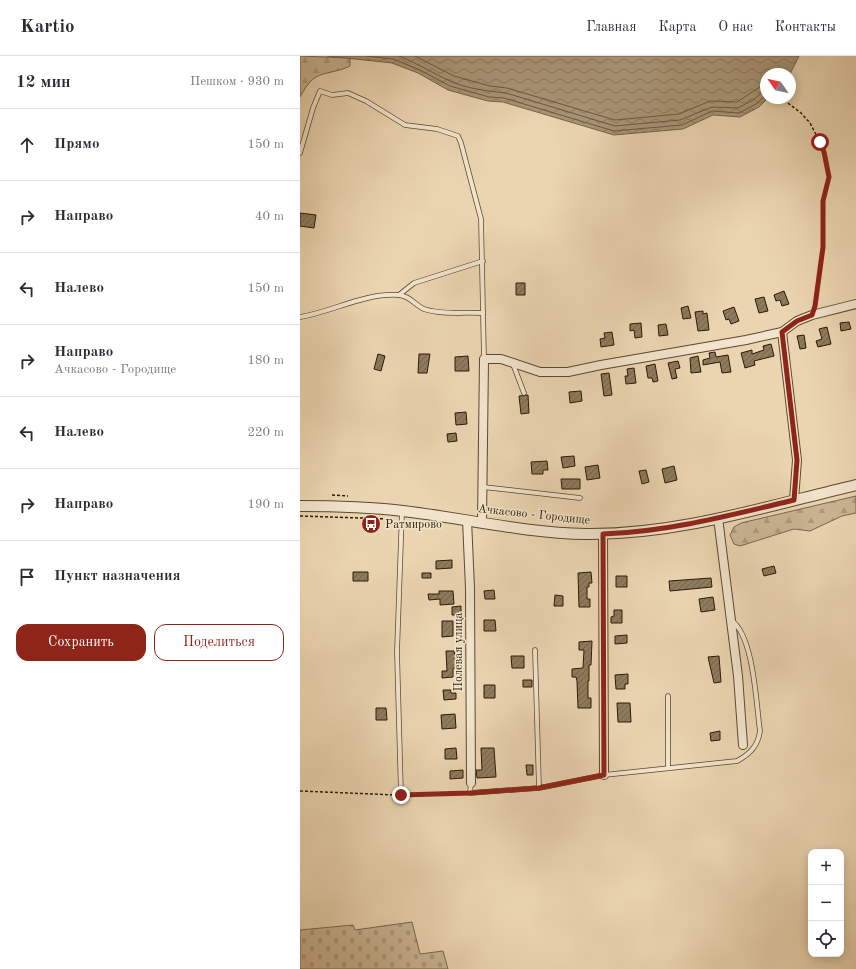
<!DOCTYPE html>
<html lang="ru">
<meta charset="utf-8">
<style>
body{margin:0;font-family:"Old Standard TT",serif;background:#f2f2f3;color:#2b2b33}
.controls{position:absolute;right:12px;bottom:12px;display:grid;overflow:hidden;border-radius:8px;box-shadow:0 2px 10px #0003}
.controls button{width:36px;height:36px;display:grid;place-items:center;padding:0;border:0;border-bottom:1px solid #e1e1e2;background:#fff;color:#2b2b33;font:20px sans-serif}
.compass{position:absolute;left:460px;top:12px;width:36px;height:36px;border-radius:50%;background:#fff;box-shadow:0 2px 10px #0003;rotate:304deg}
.stop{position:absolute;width:12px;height:12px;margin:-9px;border:3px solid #8f2418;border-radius:50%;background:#fff}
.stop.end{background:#8f2418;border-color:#fff;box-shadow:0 1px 4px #0008}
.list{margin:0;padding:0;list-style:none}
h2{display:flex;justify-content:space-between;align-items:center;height:52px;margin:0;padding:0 16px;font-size:17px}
h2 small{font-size:13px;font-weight:400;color:#7c7c81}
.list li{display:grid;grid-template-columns:26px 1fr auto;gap:12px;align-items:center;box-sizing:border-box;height:72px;padding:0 16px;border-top:1px solid #e1e1e2}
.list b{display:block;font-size:15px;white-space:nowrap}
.list p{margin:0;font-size:13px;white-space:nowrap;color:#7c7c81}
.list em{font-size:13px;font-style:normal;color:#7c7c81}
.actions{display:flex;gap:8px;padding:12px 16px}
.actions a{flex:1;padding:9px 0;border:1px solid #8f2418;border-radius:12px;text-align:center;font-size:14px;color:#8f2418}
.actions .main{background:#8f2418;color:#fff}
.icon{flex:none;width:22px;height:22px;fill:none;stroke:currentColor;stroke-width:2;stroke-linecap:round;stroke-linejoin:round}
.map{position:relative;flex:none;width:556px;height:913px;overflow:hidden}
header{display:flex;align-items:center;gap:24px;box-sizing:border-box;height:56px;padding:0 20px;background:#fff;border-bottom:1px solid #e1e1e2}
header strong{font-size:19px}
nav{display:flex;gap:22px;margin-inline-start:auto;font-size:14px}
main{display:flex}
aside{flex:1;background:#fff}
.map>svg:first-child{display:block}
.forest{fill:url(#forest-firs);stroke:#7a684c}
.cemetery{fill:url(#cemetery-stones);stroke:#7a684c}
.water{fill:url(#water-waves);stroke:#766449}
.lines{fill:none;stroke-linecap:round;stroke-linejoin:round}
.shore{stroke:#6a583e;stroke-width:1}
.building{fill:url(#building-hatch);stroke:#2a1a05}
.service-casing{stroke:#5a4930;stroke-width:5.5}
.minor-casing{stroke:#5a4930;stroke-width:10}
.tertiary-casing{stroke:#5a4930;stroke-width:12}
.path{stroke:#2a1a05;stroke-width:1.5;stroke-dasharray:3 2;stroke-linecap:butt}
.service{stroke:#f2e4cc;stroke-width:4}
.minor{stroke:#f2e4cc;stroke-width:8}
.tertiary{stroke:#f2e4cc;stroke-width:10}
.route{stroke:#8f2418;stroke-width:5}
.labels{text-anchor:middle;stroke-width:3;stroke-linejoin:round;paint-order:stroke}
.street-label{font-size:12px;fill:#2a1a05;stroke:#f2e4cc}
.poi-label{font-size:12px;fill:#2a1a05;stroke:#f2e4cc;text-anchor:start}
</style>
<header>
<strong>Kartio</strong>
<nav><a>Главная</a><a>Карта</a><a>О нас</a><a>Контакты</a></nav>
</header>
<main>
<aside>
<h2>12 мин<small>Пешком · 930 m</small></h2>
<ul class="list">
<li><svg class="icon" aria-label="ahead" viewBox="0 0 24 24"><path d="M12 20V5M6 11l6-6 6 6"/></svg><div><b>Прямо</b></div><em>150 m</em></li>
<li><svg class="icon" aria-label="right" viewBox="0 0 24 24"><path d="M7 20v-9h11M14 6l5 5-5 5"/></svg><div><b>Направо</b></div><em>40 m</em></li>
<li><svg class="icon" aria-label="left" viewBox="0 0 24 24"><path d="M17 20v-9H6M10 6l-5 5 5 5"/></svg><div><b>Налево</b></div><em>150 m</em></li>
<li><svg class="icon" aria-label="right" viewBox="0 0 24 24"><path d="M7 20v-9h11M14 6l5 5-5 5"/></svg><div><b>Направо</b><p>Ачкасово - Городище</p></div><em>180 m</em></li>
<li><svg class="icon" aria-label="left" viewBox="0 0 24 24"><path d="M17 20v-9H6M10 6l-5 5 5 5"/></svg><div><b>Налево</b></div><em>220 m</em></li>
<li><svg class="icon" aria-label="right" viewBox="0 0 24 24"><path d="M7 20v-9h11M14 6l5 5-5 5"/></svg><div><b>Направо</b></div><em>190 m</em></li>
<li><svg class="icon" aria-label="arrive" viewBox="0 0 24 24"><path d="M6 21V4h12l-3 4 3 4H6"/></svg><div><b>Пункт назначения</b></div></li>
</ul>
<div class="actions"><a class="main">Сохранить</a><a>Поделиться</a></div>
</aside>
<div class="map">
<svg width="556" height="913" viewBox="0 0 556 913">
<defs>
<pattern id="forest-firs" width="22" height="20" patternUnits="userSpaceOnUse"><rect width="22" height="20" fill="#cab594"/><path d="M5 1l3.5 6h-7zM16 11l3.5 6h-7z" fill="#ae9b7e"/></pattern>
<pattern id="cemetery-stones" width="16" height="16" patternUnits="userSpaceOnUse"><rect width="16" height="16" fill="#cab594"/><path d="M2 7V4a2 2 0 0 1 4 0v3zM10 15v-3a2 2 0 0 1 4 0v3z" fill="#ae9b7e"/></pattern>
<pattern id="water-waves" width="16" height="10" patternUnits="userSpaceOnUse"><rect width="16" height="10" fill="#a99577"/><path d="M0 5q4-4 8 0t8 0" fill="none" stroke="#8a7960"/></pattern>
<pattern id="building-hatch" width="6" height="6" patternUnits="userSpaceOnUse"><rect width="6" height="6" fill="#8e7b5e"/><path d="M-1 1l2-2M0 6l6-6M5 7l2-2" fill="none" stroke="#74644c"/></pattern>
</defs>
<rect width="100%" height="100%" fill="#ebd5b1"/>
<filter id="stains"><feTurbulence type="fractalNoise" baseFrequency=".005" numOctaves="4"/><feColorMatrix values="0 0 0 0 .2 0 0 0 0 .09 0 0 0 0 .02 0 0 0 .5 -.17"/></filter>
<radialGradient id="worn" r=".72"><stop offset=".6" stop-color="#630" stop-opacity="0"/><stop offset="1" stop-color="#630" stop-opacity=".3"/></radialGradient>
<!-- forest -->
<path class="forest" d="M0 0 50 2V10C38 16 25 16 16 21 9 25 4 34 0 41Z
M556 440V457L542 460 510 475 494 473 440 490 434 488 430 479 434 471 441 467Z"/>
<!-- cemetery -->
<path class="cemetery" d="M112 866 120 898 143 895 148 913H0V874L53 869 55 874Z"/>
<!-- water -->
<path class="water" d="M27 0H499L490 18H466V42H468L459 51 440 61 413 59 383 73 314 79 203 46 188 45 148 34 118 17 92 7Z"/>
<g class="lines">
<!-- shore -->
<path class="shore" d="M66 0 93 3 120 14 150 30 189 41 204 42 314 75 382 69 412 55 439 57 456 48 466 39
M99 0C117 7 134 18 152 26 169 33 188 35 206 37L315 70 380 64 412 51 438 52 453 44 466 33
M115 0 154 20 190 30 207 32 315 64 379 58 410 45 437 46 466 27"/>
</g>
<!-- building -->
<path class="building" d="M0 157 16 159 14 172 0 170Z
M216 227H225V239H216Z
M484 235 489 248 482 250 480 244 476 245 474 239Z
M464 241 468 255 459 257 455 243Z
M388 250 391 262 383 263 381 252Z
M434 251 439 265 431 268 429 263 426 264 423 255Z
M403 255V258L407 257 409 274 398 275 395 256Z
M549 266 551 273 541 275 540 267Z
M341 267 342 281 335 282 334 274 330 275V268Z
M366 268 368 279 359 280 358 269Z
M527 271 531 288 518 291 516 285 522 283 519 273Z
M312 276 314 289 301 291 300 283 305 282 304 277Z
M504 279 506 292 500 293 497 280Z
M471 288 474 300 454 305 455 309 445 312 441 297 452 294V298L464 294 463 290Z
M415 296 416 301 428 299 431 316 422 317 420 306 403 309V304L410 302 409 297Z
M78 298 85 300 81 315 74 313Z
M119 298H130L127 317H118Z
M168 300 169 315H155V301Z
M398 300 401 316 391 317 390 302Z
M378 305 380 312 375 313 377 322 372 323 368 307Z
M355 308 358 325 353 326 352 322H348L346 310Z
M334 312 336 327 326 328 325 320H328L327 313Z
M309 317 312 339 304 340 301 318Z
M281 335 282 345 270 347 269 336Z
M228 339 229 357 221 358 219 340Z
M166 356 167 368 156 369 155 357Z
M156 377 157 385 148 386 147 378Z
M274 400 275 410 263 412 261 401Z
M247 405 248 414H243V418H232L231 406Z
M298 409 300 422 287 424 285 411Z
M374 410 377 424 365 427 362 413Z
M346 414 349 426 342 428 339 415Z
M261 423H280V433H262Z
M152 504V512L136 513V505Z
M474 510 476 517 464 520 462 513Z
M53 516H68V525H53Z
M291 516 292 527H289V531H287V543H290V551H279L278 517Z
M122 517H131V522H122Z
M316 520H327V531H316Z
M411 522 412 531 370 535 369 525Z
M194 534 195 543H185L184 535Z
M139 535H153L154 548 140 549V543L129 544 128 538H139Z
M255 539 263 540V550H254Z
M413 541 415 554 401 556 399 543Z
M161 550V559H152V551Z
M314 554H322V567H311V561L314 560Z
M184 564H195L196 575H184Z
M142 565H153V580L142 581Z
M327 579V587L315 588V580Z
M292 585 291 609H289V625H288V642H291V652H278L277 625 276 621H272V613L283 612 284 594H279V586Z
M146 595H154L155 599H158V612H153V621L142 622V615H147Z
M211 600H224V612H212Z
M419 600 421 626 414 627 408 601Z
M328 618V628H325V633H316L315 619Z
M223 624H232V631H223Z
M184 629H195V642H184Z
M143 634H151V637H156V643L144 644Z
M317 647H330L331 666H318Z
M76 652H86L87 664H76Z
M155 658 156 672 142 673 141 659Z
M420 675V684L411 685 410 677Z
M156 692 157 703H145V693Z
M181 692H194L196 721 177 722 176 714H182Z
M226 709H233V719H227Z
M163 714V722L150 723V715Z"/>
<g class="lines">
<defs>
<path id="service" d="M0 97 13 52 20 35 32 39 48 37 66 45 105 69 137 73 158 80 161 87 181 163 184 303
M99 239 114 227 183 205
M0 261C32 256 64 237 98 239 109 239 115 249 124 253 141 259 164 256 182 257
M213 308 224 337
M183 431 280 442
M235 594 239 732
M368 712V640
M171 727 170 737 239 732 304 719 437 705C450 698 458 690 460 675 456 647 454 580 431 564
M101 739 97 596 102 455"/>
<path id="minor" d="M482 276 497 404 494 444
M418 462 438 620 443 689
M167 464 170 532 171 727
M182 466 184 303H201L240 316H268L301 309 446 284 482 276 497 265 512 259 556 248
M303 477 304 719"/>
<path id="tertiary" d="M0 450C34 450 69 451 103 455 163 462 225 477 286 478 378 479 467 450 556 429"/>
</defs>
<!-- service casing -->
<use href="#service" class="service-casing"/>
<!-- minor casing -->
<use href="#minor" class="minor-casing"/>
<!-- tertiary casing -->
<use href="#tertiary" class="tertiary-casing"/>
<!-- path -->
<path class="path" d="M484 44 501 57 510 67 525 96 527 109 529 121 523 145 522 206 515 251
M32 439 48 440
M0 460 89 463
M0 735 96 739
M106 739 164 738"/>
<!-- service -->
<use href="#service" class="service"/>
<!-- minor -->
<use href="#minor" class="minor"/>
<!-- tertiary -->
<use href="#tertiary" class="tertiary"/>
</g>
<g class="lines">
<!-- route -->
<path class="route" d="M101 739 170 737 239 732 304 719 303 478C368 476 431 459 494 444L497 404 482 276 497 265 512 259 515 250 523 191V145L529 121 524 96 520 86"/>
</g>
<!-- icons -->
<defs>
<symbol id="bus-disc" viewBox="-11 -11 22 22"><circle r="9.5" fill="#8f2418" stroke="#f2e4cc"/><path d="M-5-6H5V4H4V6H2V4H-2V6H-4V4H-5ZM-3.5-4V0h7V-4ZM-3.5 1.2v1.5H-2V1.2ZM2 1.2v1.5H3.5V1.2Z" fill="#fff"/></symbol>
</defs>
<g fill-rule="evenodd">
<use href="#bus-disc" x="60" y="457" width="22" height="22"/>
</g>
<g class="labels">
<!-- street labels -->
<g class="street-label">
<text transform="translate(234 458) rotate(6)" y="4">Ачкасово - Городище</text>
<text transform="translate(158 596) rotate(-90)" y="4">Полевая улица</text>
</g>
<!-- poi labels -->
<g class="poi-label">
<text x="85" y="472">Ратмирово</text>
</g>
</g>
<rect width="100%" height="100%" filter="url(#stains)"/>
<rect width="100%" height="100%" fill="url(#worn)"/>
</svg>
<div class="controls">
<button>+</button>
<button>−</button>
<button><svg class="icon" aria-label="locate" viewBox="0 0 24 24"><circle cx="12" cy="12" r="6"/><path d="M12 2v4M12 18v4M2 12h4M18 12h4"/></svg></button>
</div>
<svg class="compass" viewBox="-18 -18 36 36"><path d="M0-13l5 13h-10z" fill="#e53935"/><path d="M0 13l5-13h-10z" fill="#7c7c81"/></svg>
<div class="stop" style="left:520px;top:86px"></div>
<div class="stop end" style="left:101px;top:739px"></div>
</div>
</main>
